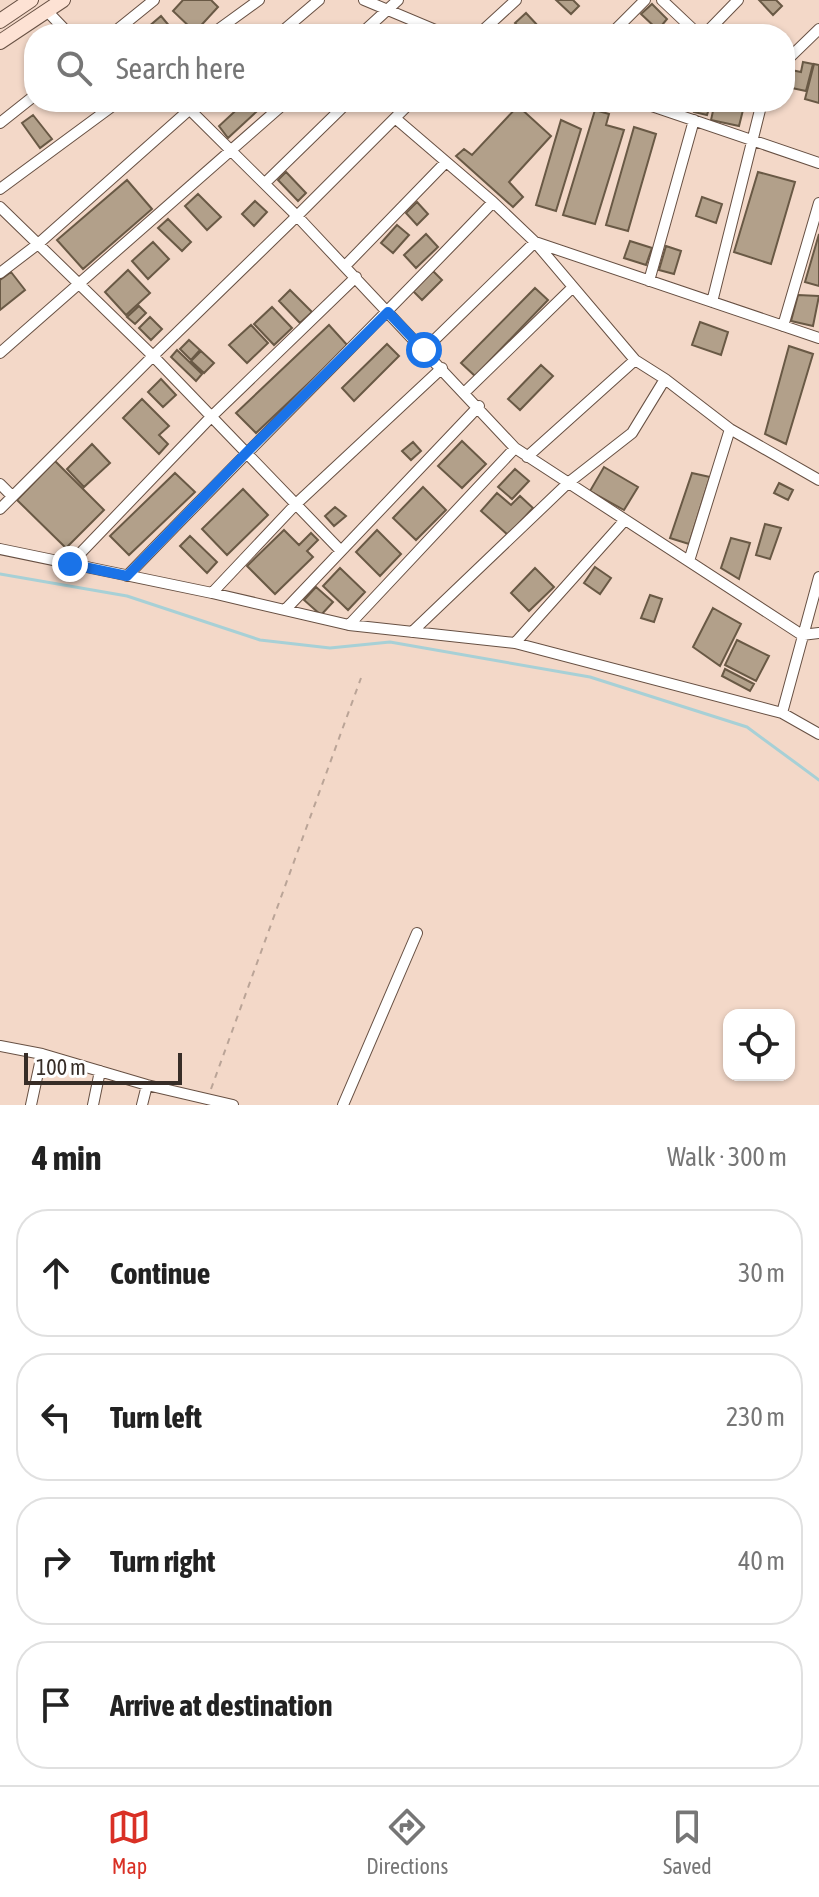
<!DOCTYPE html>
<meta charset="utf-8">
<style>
body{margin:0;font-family:"Asap Condensed",sans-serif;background:#f6f6f6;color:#222}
.controls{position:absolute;right:24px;bottom:24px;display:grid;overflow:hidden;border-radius:16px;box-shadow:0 2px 6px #0004}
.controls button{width:72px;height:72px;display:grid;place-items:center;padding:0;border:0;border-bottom:2px solid #e0e0e0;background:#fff;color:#222;font:40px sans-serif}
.scale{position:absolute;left:24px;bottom:20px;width:158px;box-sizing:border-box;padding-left:8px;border:4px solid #372d27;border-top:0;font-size:22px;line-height:28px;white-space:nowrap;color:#372d27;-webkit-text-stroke:6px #fff;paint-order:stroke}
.stop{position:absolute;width:24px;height:24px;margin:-18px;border:6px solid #1a73e8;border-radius:50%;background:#fff}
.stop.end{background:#1a73e8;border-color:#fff;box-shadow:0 2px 8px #0008}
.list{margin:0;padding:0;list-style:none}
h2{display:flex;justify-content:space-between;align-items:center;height:104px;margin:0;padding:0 32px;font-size:34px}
h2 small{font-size:26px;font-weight:400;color:#767676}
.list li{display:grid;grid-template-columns:52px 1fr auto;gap:24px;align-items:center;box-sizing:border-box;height:128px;margin:0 16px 16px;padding:0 16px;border:2px solid #e0e0e0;border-radius:32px}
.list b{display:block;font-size:30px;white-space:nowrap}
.list em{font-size:26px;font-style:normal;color:#767676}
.icon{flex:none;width:44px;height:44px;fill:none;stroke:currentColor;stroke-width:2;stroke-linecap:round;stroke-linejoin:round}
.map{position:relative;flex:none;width:819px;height:1105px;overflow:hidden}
.search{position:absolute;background:#fff;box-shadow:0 2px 6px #0004;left:24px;right:24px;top:24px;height:88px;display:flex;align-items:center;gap:20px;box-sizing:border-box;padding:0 28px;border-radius:32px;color:#767676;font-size:30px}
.sheet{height:680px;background:#fff}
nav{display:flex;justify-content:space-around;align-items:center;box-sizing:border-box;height:112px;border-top:2px solid #e0e0e0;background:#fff;font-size:22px;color:#767676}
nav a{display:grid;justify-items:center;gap:4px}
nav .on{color:#d93025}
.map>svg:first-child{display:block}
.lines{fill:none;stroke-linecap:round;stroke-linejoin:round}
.stream{stroke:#a7d0d6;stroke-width:3}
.building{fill:#b2a08a;stroke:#695945;stroke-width:2}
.minor-casing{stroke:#675043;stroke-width:12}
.secondary-casing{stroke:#675043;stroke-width:16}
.path{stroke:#baa497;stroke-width:2;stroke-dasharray:6 6;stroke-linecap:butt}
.minor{stroke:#fff;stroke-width:10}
.secondary{stroke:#fde2d4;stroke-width:14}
.route{stroke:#1a73e8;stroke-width:10}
</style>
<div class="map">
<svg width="819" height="1105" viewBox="0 0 819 1105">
<rect width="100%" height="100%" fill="#f3d8c8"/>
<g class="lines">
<!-- stream -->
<path class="stream" d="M0 574 127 596 260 640 330 648 390 642 590 677 747 727 819 780"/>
</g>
<!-- building -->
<path class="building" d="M183 0H211L218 7 195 32 173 11Z
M556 0H573L579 6 571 14Z
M759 0H776L782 6 773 15Z
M652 4 667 19 658 30 641 14Z
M526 13 539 27 531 34H526L515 23Z
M161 16 176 34H140Z
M803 62 813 64 806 91 787 87 791 70 801 72Z
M814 64 819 65V103L805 99Z
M245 102H267L228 138 219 126Z
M697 102H711L707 115 694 112Z
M715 102H745L739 126 711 120Z
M518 106 551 136 509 182 523 197 513 207 456 156 464 149 472 155Z
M595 110 609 114 606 125 624 130 595 224 563 215Z
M33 115 52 139 40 148 22 123Z
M561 120 581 129 556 211 536 205Z
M634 127 656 134 628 231 606 225Z
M286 172 306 193 298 201 278 180Z
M758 172 795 182 771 264 734 252Z
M127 180 152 209 83 269 57 240Z
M198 194 221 217 207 230 185 206Z
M702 197 722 204 716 223 696 216Z
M255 201 267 212 254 226 242 214Z
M417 202 428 214 417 225 406 213Z
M168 219 191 242 182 251 158 228Z
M397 225 409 235 393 253 381 243Z
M426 234 438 247 416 268 404 255Z
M819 234V286L805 282Z
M630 241 652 248 646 265 624 258Z
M153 242 169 259 148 279 132 261Z
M666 246 681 251 674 274 659 270Z
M128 270 150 293 126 315 105 292Z
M433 271 442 280 422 300 413 291Z
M11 272 25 290 0 310V280Z
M535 288 548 300 475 376 461 363Z
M290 290 312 312 300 323 279 301Z
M798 295 819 296 813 326 791 321Z
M139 306 146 313 135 324 127 317Z
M272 307 292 328 274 345 254 324Z
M150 317 162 329 151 340 139 328Z
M700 322 728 332 721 355 692 345Z
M251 325 268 343 247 363 229 345Z
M329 325 348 346 256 433 236 413Z
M189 340 200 350 191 360 180 349Z
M387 344 399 356 354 401 342 388Z
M789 346 813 354 786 444 765 434Z
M177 350 202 374 196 381 171 357Z
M201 351 214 363 204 373 191 361Z
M541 365 553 376 520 410 508 399Z
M161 379 176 395 163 407 148 392Z
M142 399 169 426 159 435 168 444 159 454 123 418Z
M462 441 486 464 462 488 438 466Z
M413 442 421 451 411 460 402 451Z
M92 444 110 463 84 487 67 469Z
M55 461 104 510 66 548 17 500Z
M604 467 638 487 624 510 590 491Z
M515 469 529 481 512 499 498 487Z
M175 473 195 492 129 555 110 536Z
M692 473 710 477 689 544 670 538Z
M779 483 793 490 788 500 774 493Z
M423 487 446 510 416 540 393 518Z
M243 489 268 515 227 555 202 529Z
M497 493 511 505 520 496 533 508 508 535 481 511Z
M335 507 346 516 334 526 325 516Z
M765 524 781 528 770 559 756 555Z
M284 530 299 545 311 533 318 540 307 551 313 557 275 594 247 566Z
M377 530 401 554 380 576 356 552Z
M190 536 217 562 207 573 180 546Z
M731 538 750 543 739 579 721 568Z
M595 567 611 578 600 594 584 583Z
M340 568 365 592 348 610 323 586Z
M535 568 554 587 529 611 511 593Z
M316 587 333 602 321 615 304 600Z
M650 595 662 599 654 622 641 618Z
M713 608 741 624 720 666 693 647Z
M737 640 769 656 756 681 725 665Z
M725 669 754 684 750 691 722 676Z"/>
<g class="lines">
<defs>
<path id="minor" d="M364 0 445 34
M662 0 698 34
M47 11 69 34
M112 34 154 0
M212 34 259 0
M279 34 319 0
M361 34 398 0
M479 34 516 0
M611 34 645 0
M705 34 738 0
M785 62 819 29
M182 102 297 216 411 102
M640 102 819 163
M395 118 493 202 535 242 635 360 665 379 730 429 819 480
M0 123 34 96
M265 183 348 102
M0 189 118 102
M0 207 153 356 297 216 515 448 802 635 819 633
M345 266 446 162
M0 273 38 244 198 102
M649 281 694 120
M712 302 762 102
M783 326 819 203
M424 350 535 242 819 338
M0 353 286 102
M465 392 573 287
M527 457 635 360
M0 484 11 495
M0 509 153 356 340 550
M0 549 212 593 349 625 515 643 782 713 819 734
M689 561 730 429
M70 564 211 417 356 277
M127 576C248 450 373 328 493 202
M212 593 296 504 442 368
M285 610 479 406
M349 625 515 448
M412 632 568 483 632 433 665 379
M515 643 625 520
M782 713 819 577
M0 1046 42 1054 147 1085 233 1105
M31 1105 42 1054
M93 1105 100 1071
M142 1105 147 1085
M343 1105 417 933"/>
<path id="secondary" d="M0 21 31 0
M0 42 63 0"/>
</defs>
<!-- minor casing -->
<use href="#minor" class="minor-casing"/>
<!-- secondary casing -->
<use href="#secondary" class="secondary-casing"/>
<!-- path -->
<path class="path" d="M211 1089 361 678"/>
<!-- minor -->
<use href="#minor" class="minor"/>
<!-- secondary -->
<use href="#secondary" class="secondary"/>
</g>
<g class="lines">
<!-- route -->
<path class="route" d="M70 564 127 576 247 452 388 312 424 350"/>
</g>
</svg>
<div class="controls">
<button><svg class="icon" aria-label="locate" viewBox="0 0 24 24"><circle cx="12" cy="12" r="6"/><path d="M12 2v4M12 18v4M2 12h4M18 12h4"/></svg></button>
</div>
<div class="scale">100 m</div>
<div class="stop" style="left:424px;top:350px"></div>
<div class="stop end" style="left:70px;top:564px"></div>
<div class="search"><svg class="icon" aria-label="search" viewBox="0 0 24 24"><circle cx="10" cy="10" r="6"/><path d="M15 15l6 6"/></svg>Search here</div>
</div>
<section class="sheet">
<h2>4 min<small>Walk · 300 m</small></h2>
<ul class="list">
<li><svg class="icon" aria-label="ahead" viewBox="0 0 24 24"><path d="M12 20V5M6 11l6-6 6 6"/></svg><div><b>Continue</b></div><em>30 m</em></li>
<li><svg class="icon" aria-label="left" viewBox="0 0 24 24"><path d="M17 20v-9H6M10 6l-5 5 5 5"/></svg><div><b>Turn left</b></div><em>230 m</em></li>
<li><svg class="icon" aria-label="right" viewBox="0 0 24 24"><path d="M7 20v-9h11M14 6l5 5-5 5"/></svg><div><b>Turn right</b></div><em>40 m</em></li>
<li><svg class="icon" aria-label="arrive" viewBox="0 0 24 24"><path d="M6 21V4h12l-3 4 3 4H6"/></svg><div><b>Arrive at destination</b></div></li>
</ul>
</section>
<nav>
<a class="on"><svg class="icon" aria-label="map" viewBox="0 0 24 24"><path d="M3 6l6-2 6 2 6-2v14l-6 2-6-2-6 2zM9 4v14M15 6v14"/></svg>Map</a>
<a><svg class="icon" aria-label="directions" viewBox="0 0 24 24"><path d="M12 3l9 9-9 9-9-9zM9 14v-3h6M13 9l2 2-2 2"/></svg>Directions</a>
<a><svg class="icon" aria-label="saved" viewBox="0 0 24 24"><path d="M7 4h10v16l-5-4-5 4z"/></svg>Saved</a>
</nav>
